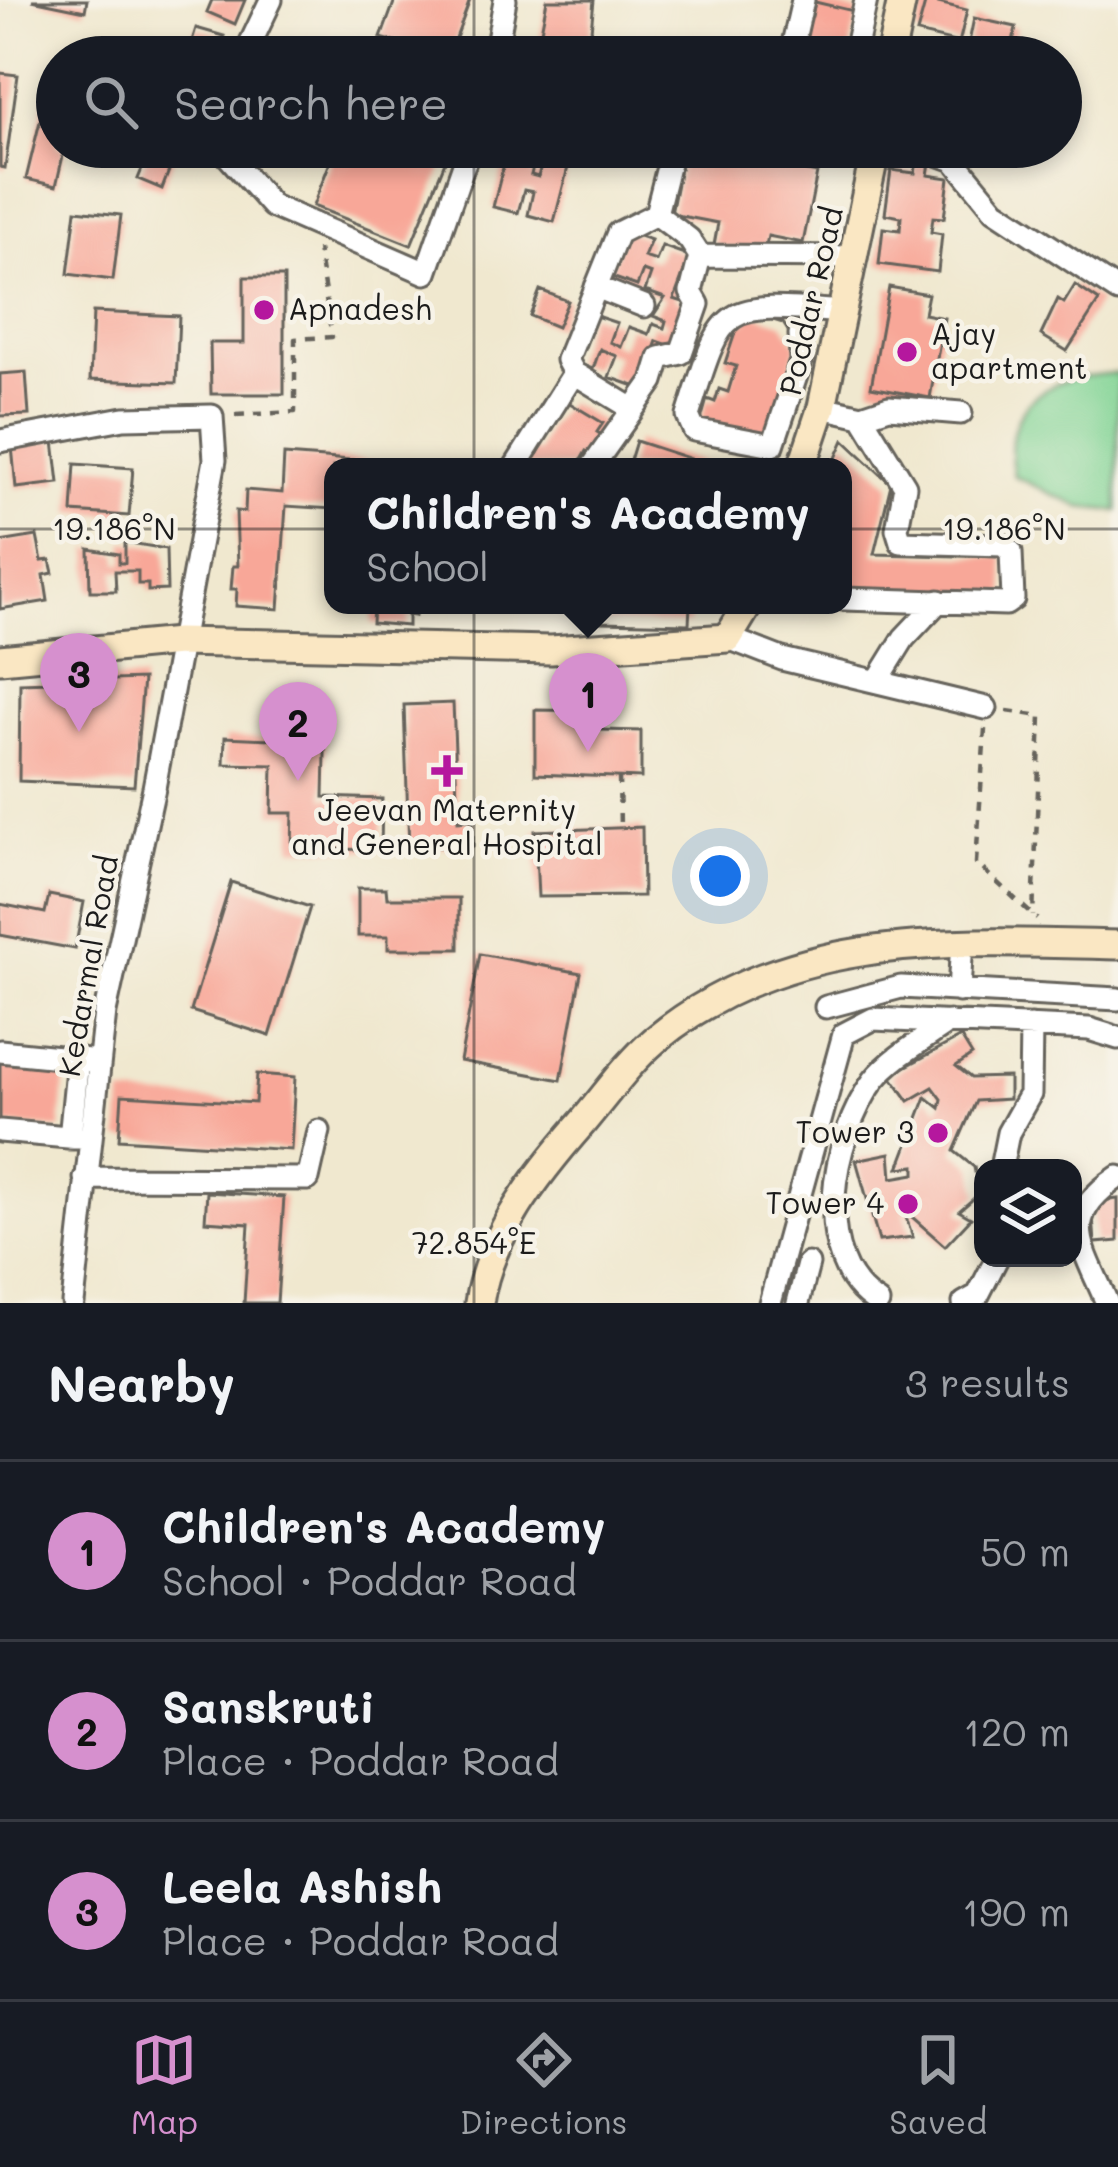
<!DOCTYPE html>
<meta charset="utf-8">
<style>
body{margin:0;font-family:Mali,sans-serif;background:#20242c;color:#f1f3f6}
.controls{position:absolute;right:36px;bottom:36px;display:grid;overflow:hidden;border-radius:24px;box-shadow:0 6px 18px #0003}
.controls button{width:108px;height:108px;display:grid;place-items:center;padding:0;border:0;border-bottom:3px solid #363941;background:#171b24;color:#f1f3f6;font:60px sans-serif}
.you{position:absolute;left:720px;top:876px;width:42px;height:42px;margin:-30px;border:9px solid #fff;border-radius:50%;background:#1a73e8;box-shadow:0 0 0 18px #1a73e833}
.badge{display:grid;place-items:center;width:78px;height:78px;border-radius:50%;background:#d690ce;color:#111;font-size:39px;font-weight:700}
.pin{position:absolute;translate:-50% -99px;filter:drop-shadow(0 3px 6px #0008)}
.pin::after{content:'';position:absolute;top:63px;width:42px;height:36px;background:inherit;clip-path:polygon(0 0,100% 0,50% 100%)}
.popup{position:absolute;left:324px;top:458px;width:528px;height:156px;box-sizing:border-box;display:grid;place-content:center;border-radius:24px;background:#171b24;filter:drop-shadow(0 3px 9px #0005);font-size:39px;white-space:nowrap;color:#9ea1a6}
.popup b{font-size:45px;color:#f1f3f6}
.popup::after{content:'';position:absolute;left:50%;top:100%;margin-left:-24px;border:24px solid transparent;border-top-color:#171b24}
.list{margin:0;padding:0;list-style:none}
h2{display:flex;justify-content:space-between;align-items:center;height:156px;margin:0;padding:0 48px;font-size:51px}
h2 small{font-size:39px;font-weight:400;color:#9ea1a6}
.list li{display:grid;grid-template-columns:78px 1fr auto;gap:36px;align-items:center;box-sizing:border-box;height:180px;padding:0 48px;border-top:3px solid #363941}
.list b{display:block;font-size:45px;white-space:nowrap}
.list p{margin:0;font-size:39px;white-space:nowrap;color:#9ea1a6}
.list em{font-size:39px;font-style:normal;color:#9ea1a6}
.icon{flex:none;width:66px;height:66px;fill:none;stroke:currentColor;stroke-width:2;stroke-linecap:round;stroke-linejoin:round}
.map{position:relative;flex:none;width:1118px;height:1303px;overflow:hidden}
.search{position:absolute;background:#171b24;box-shadow:0 6px 18px #0003;left:36px;right:36px;top:36px;height:132px;display:flex;align-items:center;gap:30px;box-sizing:border-box;padding:0 42px;border-radius:66px;color:#9ea1a6;font-size:45px}
.sheet{height:696px;background:#171b24}
nav{display:flex;justify-content:space-around;align-items:center;box-sizing:border-box;height:168px;border-top:3px solid #363941;background:#171b24;font-size:33px;color:#9ea1a6}
nav a{display:grid;justify-items:center;gap:6px}
nav .on{color:#d690ce}
.map>svg:first-child{display:block}
.green{fill:#82d495;stroke:#4f7858;stroke-width:3}
.building{fill:#f8a798}
.lines{fill:none;stroke-linecap:round;stroke-linejoin:round}
.street-casing{stroke:#66635b;stroke-width:27}
.secondary-casing{stroke:#66635b;stroke-width:33}
.path{stroke:#66635b;stroke-width:4.5;stroke-dasharray:9 9;stroke-linecap:butt}
.street{stroke:#fff;stroke-width:21}
.secondary{stroke:#fae7c3;stroke-width:27}
.ticks{fill:none;stroke:#1c1c1c;stroke-width:3;stroke-opacity:0.45}
.poi-dot{fill:#b5179e;stroke:#f7f3e8;stroke-width:4.5}
.labels{text-anchor:middle;stroke-width:9;stroke-linejoin:round;paint-order:stroke}
.street-label{font-size:30px;fill:#1c1c1c;stroke:#f7f3e8}
.poi-label{font-size:30px;fill:#1c1c1c;stroke:#f7f3e8;text-anchor:start}
.ticks-label{font-size:30px;text-anchor:middle;fill:#1c1c1c;stroke:#f7f3e8;stroke-width:9;stroke-linejoin:round;paint-order:stroke}
</style>
<div class="map">
<svg width="1118" height="1303" viewBox="0 0 1118 1303">
<rect width="100%" height="100%" fill="#f7f3e8"/>
<filter id="ink" filterUnits="userSpaceOnUse"><feTurbulence type="fractalNoise" baseFrequency=".00833" numOctaves="2"/><feDisplacementMap in="SourceGraphic" scale="24" xChannelSelector="R" yChannelSelector="G"/><feConvolveMatrix kernelMatrix="1 2 1 2 8 2 1 2 1" color-interpolation-filters="sRGB"/></filter>
<filter id="wash" filterUnits="userSpaceOnUse"><feTurbulence type="fractalNoise" baseFrequency=".004" numOctaves="4" result="noise"/><feDisplacementMap in="SourceGraphic" scale="48" xChannelSelector="R" yChannelSelector="G"/><feGaussianBlur stdDeviation="2.7" result="paint"/><feColorMatrix in="noise" values="0 0 0 0 0 0 0 0 0 0 0 0 0 0 0 0 0 1.4 0 .05"/><feComposite in="paint" operator="in"/></filter>
<g filter="url(#wash)">
<rect width="100%" height="100%" fill="#f0e8cf"/>
<!-- green -->
<path class="green" d="M1118 373V511L1080 507 1014 476C999 399 1050 376 1118 373Z"/>
<g id="blocks">
<!-- building -->
<path class="building" d="M32 0H87L85 11Z
M212 0H245L235 24 207 12Z
M395 0H470L449 57 381 38Z
M547 0H594L589 51 614 57H536Z
M926 0 967 10 959 43 917 33Z
M815 2 858 12 848 57H803L806 42 799 41 805 15 812 16Z
M974 18 1016 27 1010 57H966Z
M196 28 224 36 218 57H187Z
M0 73 18 75 5 168 0 167Z
M49 84 57 86V147H65L56 186 26 179Z
M151 147H178L162 189 138 179Z
M336 147H451L411 245 313 206Z
M684 147 728 152 729 147H781L778 165 817 173 803 243 768 236 764 254 714 245 718 223 671 214Z
M507 152 535 159 531 175 538 177 542 161 568 167 554 222 528 215 533 192 524 190 518 213 493 207Z
M917 161 930 163 928 175 949 178 944 218 933 217 931 232 942 234 938 272 879 264 883 228 900 230 901 217 885 214 891 170 915 173Z
M76 210 121 215 113 280 68 274Z
M625 231 651 240 644 257 656 261 662 246 690 256 674 299 692 305 677 348 657 341 640 388 609 377 617 356 600 349 593 369 572 362 590 314 617 323 610 342 621 347 629 327 649 334 653 324 664 328 666 321 653 316 665 298 645 291 651 274 643 271 637 286 609 276Z
M244 277H284V394H211L210 343H244Z
M1075 285 1099 301 1067 351 1041 335 1058 299 1064 303Z
M889 287 928 294 924 314 944 318 930 398 871 387Z
M540 290 568 301 557 327 530 316Z
M93 312 179 316 176 383 90 380Z
M750 313 783 323 797 345 770 442 701 420 707 399 715 402 719 389 728 392 736 366 725 363 739 321 747 323Z
M26 372 29 415 0 416V374Z
M568 402 603 423 597 432 605 437 594 455 586 451 577 467H522L532 450 538 453 548 428Z
M844 440 891 484 874 554 1003 557 1006 596 843 594V467H832Z
M54 441 59 483 16 488 12 446Z
M636 441 713 466V467H628Z
M284 455 390 463V467H333V509L286 506 279 609 236 606 237 589H231L233 566H238L236 511 245 512 246 490 282 493Z
M75 464 133 468 129 516 72 512Z
M37 536 42 561 50 560 53 573 44 575 48 601 0 609V542Z
M125 542 166 549 167 590 148 591V584H138V571H115L116 591H90L89 549 119 554V563H125Z
M373 605H416L415 616 408 615V626L372 623Z
M601 605H690L689 624 601 622Z
M143 679 134 786 19 781 20 683Z
M453 703 458 821 473 820V846L409 848 404 705Z
M272 708 326 710 324 797 382 799 381 850 292 848 293 813H272L273 765 224 764 225 737 271 739Z
M535 710 603 711 602 730 641 731V778L535 774Z
M642 827 643 896 538 897 535 831Z
M231 882 310 907 270 1036 191 1011Z
M358 888H386L387 898H459V949H388V936H358Z
M49 895 84 902 75 949 0 935V904L45 913Z
M480 954 581 973 561 1080 460 1061Z
M961 1037 972 1055 956 1066 971 1078 1009 1077V1099L976 1101 954 1151 974 1167 979 1194 959 1211 971 1218 945 1246 903 1209 913 1237 879 1241 856 1160 890 1153 892 1178 915 1174V1166L899 1168 926 1097 940 1108 942 1099 933 1087 909 1101 890 1075Z
M0 1057 66 1063 60 1129 0 1124Z
M257 1074 295 1077 291 1150 119 1139 122 1095 255 1103Z
M207 1192 284 1197 277 1303H244L249 1224 205 1221Z
M1118 1199V1241L1095 1243 1092 1202Z"/>
</g>
</g>
<g filter="url(#ink)">
<use href="#blocks" fill-opacity="0" stroke="#66635b" stroke-width="3"/>
<g class="lines">
<defs>
<path id="street" d="M244 57 271 0
M495 57 505 0
M790 57 803 0
M854 57 866 0
M220 147 272 206 426 273 470 147
M919 147 954 160 995 210 1118 291
M656 214 689 239 700 256
M596 287 644 306
M800 334 801 361 773 445 694 430 688 416C724 301 720 303 844 312
M574 373 633 409
M822 407 862 416 905 486 897 529 901 542 1003 545 1011 552 1013 599 1006 604 843 599
M862 416 889 407 961 413
M0 441 124 418 212 416 215 460 154 788 105 1012 73 1303
M515 467 574 373 567 360 618 233 656 214 673 147
M592 467 653 381 660 358 681 353 698 304 691 292 700 256 856 257
M728 638 782 659 986 708
M878 680 904 638 939 601
M959 991 962 941
M826 1007 901 987 1118 999
M0 1051 99 1061
M0 1131 91 1139
M70 1138 78 1059
M1001 1168 1008 1133 1030 1094 1031 1026
M85 1178 308 1179 319 1131
M770 1303 844 1034 873 1019 1089 1029 1118 1038
M798 1303 808 1264
M878 1303C808 1261 832 1137 874 1080 892 1057 925 1039 949 1022
M964 1303 978 1295 997 1258
M1107 1303C1083 1246 1057 1218 1118 1177"/>
<path id="secondary" d="M890 57 902 0
M802 467 822 407 876 147
M0 659 178 642 551 650 728 638 748 605
M479 1303C489 1235 538 1173 582 1123 605 1096 628 1063 655 1040 787 930 957 941 1118 945"/>
</defs>
<!-- street casing -->
<use href="#street" class="street-casing"/>
<!-- secondary casing -->
<use href="#secondary" class="secondary-casing"/>
<!-- path -->
<path class="path" d="M236 415 295 412V339L332 337 318 249
M1007 711 1041 716 1033 916
M985 729 976 863 1037 919
M619 777 620 828"/>
<!-- street -->
<use href="#street" class="street"/>
<!-- secondary -->
<use href="#secondary" class="secondary"/>
</g>
</g>
<!-- ticks -->
<path class="ticks" d="M474 0V57M474 147V1303M0 529H1118"/>
<!-- markers -->
<g class="poi-dot">
<circle cx="264" cy="310" r="12"/>
<circle cx="907" cy="352" r="12"/>
<path d="M441 753h12v12h12v12h-12v12h-12v-12h-12v-12h12z"/>
<circle cx="938" cy="1133" r="12"/>
<circle cx="908" cy="1204" r="12"/>
</g>
<g class="labels">
<!-- street labels -->
<g class="street-label">
<text transform="translate(812 301) rotate(-77)" y="10">Poddar Road</text>
<text transform="translate(89 966) rotate(-80)" y="10">Kedarmal Road</text>
</g>
<!-- poi labels -->
<g class="poi-label">
<text x="288" y="320">Apnadesh</text>
<text x="931" y="345">Ajay<tspan x="931" dy="34">apartment</tspan></text>
<text x="447" y="821" text-anchor="middle">Jeevan Maternity<tspan x="447" dy="34">and General Hospital</tspan></text>
<text x="914" y="1143" text-anchor="end">Tower 3</text>
<text x="884" y="1214" text-anchor="end">Tower 4</text>
</g>
</g>
<g class="ticks-label">
<text x="114" y="540">19.186°N</text>
<text x="1004" y="540">19.186°N</text>
<text x="474" y="1254">72.854°E</text>
</g>
</svg>
<div class="controls">
<button><svg class="icon" aria-label="layers" viewBox="0 0 24 24"><path d="M12 4l9 5-9 5-9-5zM3 14l9 5 9-5"/></svg></button>
</div>
<div class="you"></div>
<div class="pin badge" style="left:588px;top:752px">1</div>
<div class="popup"><b>Children's Academy</b>School</div>
<div class="pin badge" style="left:298px;top:781px">2</div>
<div class="pin badge" style="left:79px;top:732px">3</div>
<div class="search"><svg class="icon" aria-label="search" viewBox="0 0 24 24"><circle cx="10" cy="10" r="6"/><path d="M15 15l6 6"/></svg>Search here</div>
</div>
<section class="sheet">
<h2>Nearby<small>3 results</small></h2>
<ul class="list">
<li><span class="badge">1</span><div><b>Children's Academy</b><p>School · Poddar Road</p></div><em>50 m</em></li>
<li><span class="badge">2</span><div><b>Sanskruti</b><p>Place · Poddar Road</p></div><em>120 m</em></li>
<li><span class="badge">3</span><div><b>Leela Ashish</b><p>Place · Poddar Road</p></div><em>190 m</em></li>
</ul>
</section>
<nav>
<a class="on"><svg class="icon" aria-label="map" viewBox="0 0 24 24"><path d="M3 6l6-2 6 2 6-2v14l-6 2-6-2-6 2zM9 4v14M15 6v14"/></svg>Map</a>
<a><svg class="icon" aria-label="directions" viewBox="0 0 24 24"><path d="M12 3l9 9-9 9-9-9zM9 14v-3h6M13 9l2 2-2 2"/></svg>Directions</a>
<a><svg class="icon" aria-label="saved" viewBox="0 0 24 24"><path d="M7 4h10v16l-5-4-5 4z"/></svg>Saved</a>
</nav>
